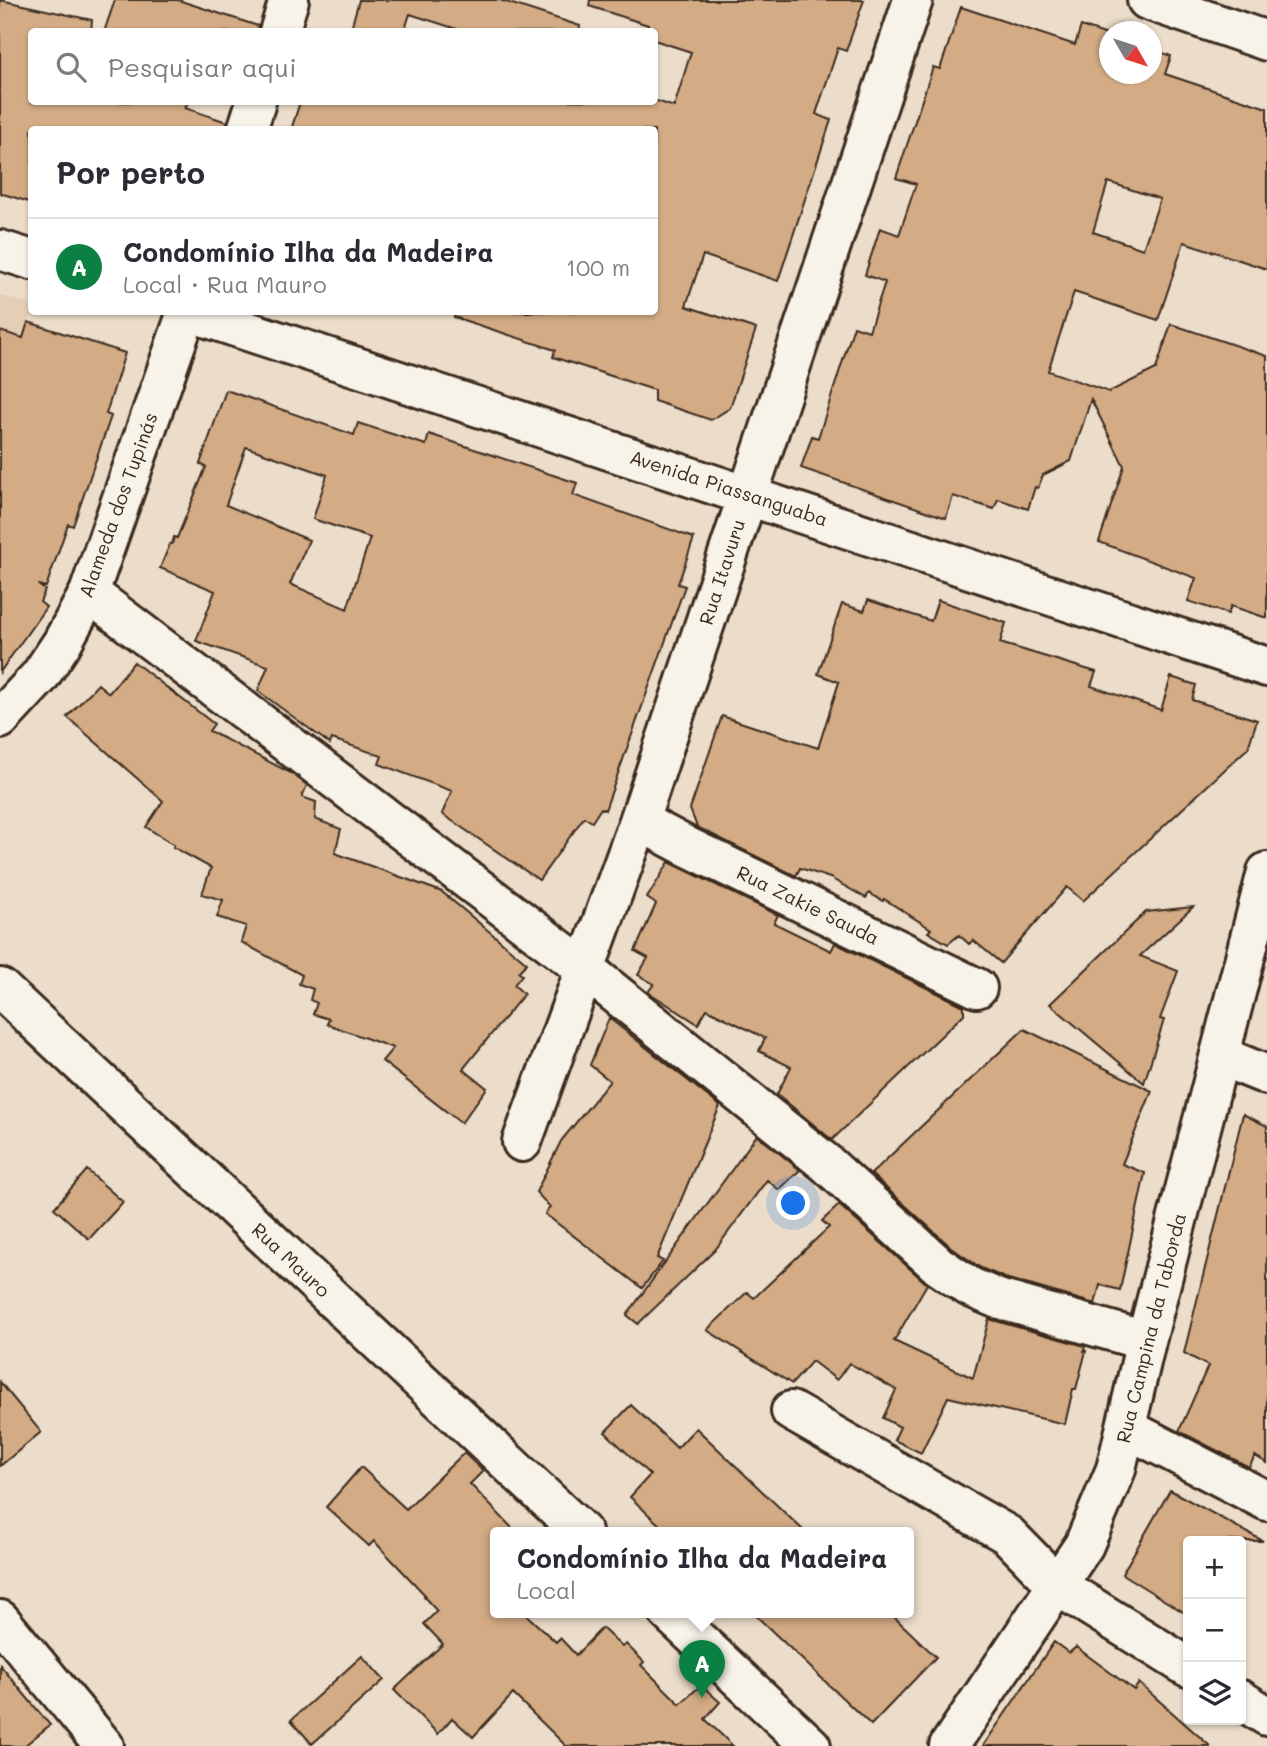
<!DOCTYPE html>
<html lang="pt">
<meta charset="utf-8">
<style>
body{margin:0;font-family:Mali,sans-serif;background:#f7f7f7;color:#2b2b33}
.controls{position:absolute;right:21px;bottom:21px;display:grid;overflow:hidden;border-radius:7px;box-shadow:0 2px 5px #0004}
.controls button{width:63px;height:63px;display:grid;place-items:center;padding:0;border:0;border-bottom:2px solid #e1e1e2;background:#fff;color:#2b2b33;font:35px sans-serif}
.compass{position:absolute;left:1099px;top:21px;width:63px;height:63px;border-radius:50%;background:#fff;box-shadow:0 2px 5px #0004;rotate:129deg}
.you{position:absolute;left:794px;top:1204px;width:24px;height:24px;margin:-18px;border:5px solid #fff;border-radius:50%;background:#1a73e8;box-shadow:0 0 0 10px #1a73e833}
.badge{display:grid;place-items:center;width:46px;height:46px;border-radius:50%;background:#0b8043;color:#fff;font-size:23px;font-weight:700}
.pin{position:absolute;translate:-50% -58px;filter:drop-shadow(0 2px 4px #0008)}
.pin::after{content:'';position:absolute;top:37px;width:24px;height:21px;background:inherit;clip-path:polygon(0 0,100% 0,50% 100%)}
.popup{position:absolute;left:490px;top:1527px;width:424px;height:91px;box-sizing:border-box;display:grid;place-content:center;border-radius:7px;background:#fff;filter:drop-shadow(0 2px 5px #0005);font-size:23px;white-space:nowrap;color:#7c7c81}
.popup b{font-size:26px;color:#2b2b33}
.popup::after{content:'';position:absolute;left:50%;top:100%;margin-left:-14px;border:14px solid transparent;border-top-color:#fff}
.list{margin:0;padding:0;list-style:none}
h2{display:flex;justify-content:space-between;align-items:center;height:91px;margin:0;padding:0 28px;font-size:30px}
h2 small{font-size:23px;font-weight:400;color:#7c7c81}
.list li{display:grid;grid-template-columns:46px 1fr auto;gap:21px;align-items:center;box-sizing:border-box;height:98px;padding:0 28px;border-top:2px solid #e1e1e2}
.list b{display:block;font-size:26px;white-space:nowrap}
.list p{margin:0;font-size:23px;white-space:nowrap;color:#7c7c81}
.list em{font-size:23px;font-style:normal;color:#7c7c81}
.icon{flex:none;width:38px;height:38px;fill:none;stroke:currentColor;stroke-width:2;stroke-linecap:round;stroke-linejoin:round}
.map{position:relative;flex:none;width:1267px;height:1746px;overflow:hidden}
.search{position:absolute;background:#fff;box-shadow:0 2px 5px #0004;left:28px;top:28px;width:630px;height:77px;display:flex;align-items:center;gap:18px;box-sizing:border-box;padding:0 24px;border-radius:7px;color:#7c7c81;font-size:26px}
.panel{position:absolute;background:#fff;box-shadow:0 2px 5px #0004;left:28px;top:126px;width:630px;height:189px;border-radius:7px}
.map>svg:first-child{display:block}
.built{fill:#e4ceb5}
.building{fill:#d3ab85;stroke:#3b2a1e;stroke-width:2;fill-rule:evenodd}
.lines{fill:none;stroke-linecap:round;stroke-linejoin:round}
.minor-casing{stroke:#3b2a1e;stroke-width:44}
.minor{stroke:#f7f3e8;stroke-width:38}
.labels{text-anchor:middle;stroke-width:5;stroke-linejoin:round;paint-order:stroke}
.street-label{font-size:19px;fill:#3b2a1e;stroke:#f7f3e8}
</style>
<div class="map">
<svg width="1267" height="1746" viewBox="0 0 1267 1746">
<rect width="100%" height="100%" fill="#ecddca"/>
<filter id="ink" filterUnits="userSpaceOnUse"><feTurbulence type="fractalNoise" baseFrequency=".0143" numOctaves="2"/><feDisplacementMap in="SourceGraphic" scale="14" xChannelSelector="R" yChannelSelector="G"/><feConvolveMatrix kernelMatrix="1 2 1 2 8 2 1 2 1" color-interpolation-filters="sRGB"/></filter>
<g filter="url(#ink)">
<!-- built -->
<path class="built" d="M0 295 31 305 32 312 0 410Z"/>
<!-- building -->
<path class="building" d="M0 0 92 20 91 32H32V102H188L185 108 227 122 226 130H32V203L0 193Z
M115 0H178L258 26 257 32H104Z
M359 0H500L580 26 579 32H466L410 14 404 32H350Z
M590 0H864L846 51 838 48 816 114 831 120 778 281 703 255 686 306 756 329 730 408 711 420 654 401V390L553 357 555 350 454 317 455 312H654V130H291L300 102 654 100 674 107 691 52 654 40V32H646L648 25 589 6Z
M961 7 1075 45 1081 26 1110 36V74H1152V49L1171 56 1165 74 1267 108V269L1184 242 1158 320 1074 292 1048 371 1109 392 1156 369 1171 324 1267 356V618L1231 606 1228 614 1188 601 1196 578 1099 542 1124 466 1091 399 1071 461 1043 475 1038 488 1035 487 1028 509 998 499 994 509 953 496 946 518 801 468 812 436 818 438 854 326 869 331 885 282 865 275 880 228 899 235 916 184 896 178 933 67 940 69ZM1108 182 1160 199 1143 249 1093 232Z
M28 322 125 353 106 414 111 416 73 526 68 524 46 587 38 585 45 590 40 602 46 607 0 672V331L23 338Z
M226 390 354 435 358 423 426 445 429 434 450 441 577 483 573 495 694 538 678 584 685 586 605 810 601 808 592 822 584 817 539 880 442 814 452 791 379 764 382 756 332 739 330 744 258 691 268 666 196 641 215 591 160 568 170 544H172L174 537 177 538 206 467 200 464ZM246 447 327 475 313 519 370 538 347 609 290 584 309 540 226 505Z
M868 600 931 621 938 600 1006 623 1000 643 1096 672 1091 686 1161 710 1171 677 1196 685 1192 700 1257 720 1248 748 1083 901 1067 887 1001 963 973 940 969 944 959 935 948 944 928 932 931 929 884 899 883 901 869 893 866 898 830 878 800 868 796 876 697 827 690 809 722 716 818 748 839 682 818 674 842 604 864 611Z
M134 662 214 724 209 731 291 773 307 785 302 797 316 802 315 819 341 829 335 853 442 892 527 963 518 972 522 975 514 985 524 994 463 1069 487 1088 461 1123 382 1061 393 1048 327 1024 329 1019 313 1014 317 1003 310 1000 313 989 299 984 302 975 241 942 246 926 217 917 223 900 202 894 211 868 173 847 174 845 146 827 163 801 67 717 98 684 109 693Z
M669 862 778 915 774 923 831 951 835 943 964 1006V1014L832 1140 777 1094 791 1067 759 1051 765 1038 707 1009 698 1024 648 992 654 984 638 975 648 958 635 951 656 904 647 898Z
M1193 907 1140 956 1178 971 1160 1019 1164 1020 1144 1083 1050 1004 1146 912Z
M609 1018 720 1106 657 1258 663 1261 642 1288 545 1214 550 1207 536 1192 561 1141 610 1081 590 1065Z
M1024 1029 1152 1091 1122 1164 1145 1173 1120 1290 1100 1285 1095 1304 1005 1278 981 1268 953 1249 871 1174Z
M1243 1114 1267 1126V1463L1255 1456 1249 1467 1179 1431 1208 1366 1184 1353Z
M757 1135 800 1170 779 1190 767 1180 715 1250 638 1324 627 1315Z
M87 1170 123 1202 89 1239 54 1208Z
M839 1205 927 1284 894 1341 973 1378 989 1319 1085 1346 1084 1351H1086L1076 1389H1073L1065 1424 948 1397 921 1453 894 1440 900 1427 883 1418 896 1390 849 1363 837 1380 812 1361 792 1384 707 1330 747 1292 754 1298 829 1227 822 1221Z
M0 1382 41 1432 0 1466Z
M631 1405 677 1448 696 1428 805 1532H667L630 1497 650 1475 605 1432Z
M464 1453 483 1471 470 1484 516 1532H495V1612H523L556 1642 560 1638 576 1655 602 1628 622 1647 626 1644 644 1662 641 1665 680 1704 701 1685 720 1702 705 1719 733 1746H566L513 1694 473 1737 452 1718 438 1734 394 1690 443 1644 424 1624 437 1611 424 1597 425 1595 374 1541 369 1546 326 1507 361 1467 406 1509Z
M1170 1490 1263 1541H1188V1615L1122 1574Z
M752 1612H889L936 1657 871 1725Z
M1054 1642 1069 1653 1076 1647 1134 1690 1139 1683 1210 1746H983Z
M362 1656 384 1680 312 1744 291 1720Z
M0 1665 50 1725 24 1746H0Z"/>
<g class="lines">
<defs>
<path id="minor" d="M1147 0 1267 41
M279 32 289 0
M247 130 256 102
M0 250 32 260
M190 312 1267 667
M89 593 585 969 827 1164 939 1266 970 1287 998 1299 1146 1341
M0 719 40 676 62 643 89 593 187 312
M639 821 686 846 977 988
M0 988 582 1532
M1220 1056 1267 1075
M522 1142 639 821 913 0
M791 1411 1008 1535 1058 1586 1188 1667
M1126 1428 1267 1501
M668 1612 811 1746
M0 1620 104 1746
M1241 1700 1267 1716
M949 1746 1084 1545 1116 1469 1146 1341 1267 872"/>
</defs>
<!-- minor casing -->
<use href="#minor" class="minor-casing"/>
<!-- minor -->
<use href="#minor" class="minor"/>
</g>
</g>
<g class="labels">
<!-- street labels -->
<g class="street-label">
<text transform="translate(729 488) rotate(18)" y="7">Avenida Piassanguaba</text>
<text transform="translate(118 505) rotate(-70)" y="7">Alameda dos Tupinás</text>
<text transform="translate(722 572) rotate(-72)" y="7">Rua Itavuru</text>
<text transform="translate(808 905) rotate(26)" y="7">Rua Zakie Sauda</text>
<text transform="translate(291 1260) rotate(43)" y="7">Rua Mauro</text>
<text transform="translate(1151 1328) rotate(-76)" y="7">Rua Campina da Taborda</text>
</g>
</g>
</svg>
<div class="controls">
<button>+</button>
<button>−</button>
<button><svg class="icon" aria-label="layers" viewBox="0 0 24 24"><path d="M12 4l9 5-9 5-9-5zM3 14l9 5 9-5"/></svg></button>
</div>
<svg class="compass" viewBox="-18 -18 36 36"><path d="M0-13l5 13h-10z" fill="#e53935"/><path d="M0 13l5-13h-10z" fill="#7c7c81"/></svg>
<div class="you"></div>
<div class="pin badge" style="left:702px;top:1698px">A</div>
<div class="popup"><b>Condomínio Ilha da Madeira</b>Local</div>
<div class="search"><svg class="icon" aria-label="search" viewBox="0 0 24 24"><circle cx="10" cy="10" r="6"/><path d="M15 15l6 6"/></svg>Pesquisar aqui</div>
<section class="panel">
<h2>Por perto<small></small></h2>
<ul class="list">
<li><span class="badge">A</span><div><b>Condomínio Ilha da Madeira</b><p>Local · Rua Mauro</p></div><em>100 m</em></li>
</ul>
</section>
</div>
